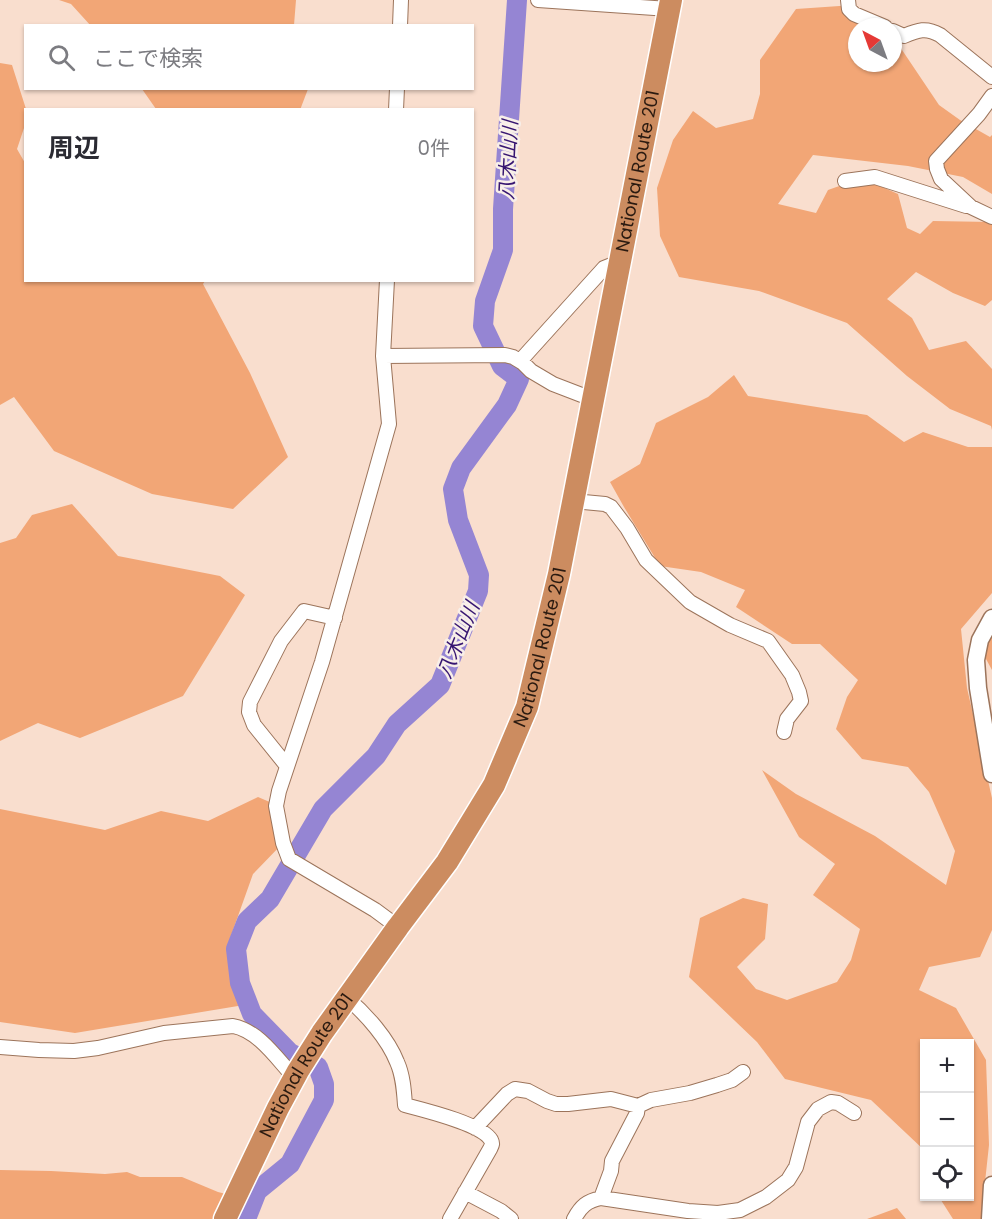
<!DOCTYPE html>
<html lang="ja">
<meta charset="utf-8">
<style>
body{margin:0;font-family:Poppins,"Noto Sans JP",sans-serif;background:#f7f7f7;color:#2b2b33}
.controls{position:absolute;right:18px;bottom:18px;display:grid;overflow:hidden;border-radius:0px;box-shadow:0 2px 4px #0004}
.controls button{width:54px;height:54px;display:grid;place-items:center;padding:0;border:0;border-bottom:2px solid #e1e1e2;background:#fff;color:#2b2b33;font:30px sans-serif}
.compass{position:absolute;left:848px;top:18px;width:54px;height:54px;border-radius:50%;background:#fff;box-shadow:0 2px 4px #0004;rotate:319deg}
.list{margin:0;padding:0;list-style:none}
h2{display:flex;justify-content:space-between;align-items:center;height:78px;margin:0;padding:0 24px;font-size:26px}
h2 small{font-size:20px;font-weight:400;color:#7c7c81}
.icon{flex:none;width:33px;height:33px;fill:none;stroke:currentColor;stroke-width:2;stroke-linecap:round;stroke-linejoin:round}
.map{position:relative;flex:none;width:992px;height:1219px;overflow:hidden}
.search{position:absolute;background:#fff;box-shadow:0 2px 4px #0004;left:24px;top:24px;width:450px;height:66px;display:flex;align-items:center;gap:15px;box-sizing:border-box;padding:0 21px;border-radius:0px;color:#7c7c81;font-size:22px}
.panel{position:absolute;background:#fff;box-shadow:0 2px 4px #0004;left:24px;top:108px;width:450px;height:174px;border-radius:0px}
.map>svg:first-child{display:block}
.green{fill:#f2a676}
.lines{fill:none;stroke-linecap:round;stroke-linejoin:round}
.river{stroke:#9585d3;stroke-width:20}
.minor-casing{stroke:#9c745b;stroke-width:16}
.tertiary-casing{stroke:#9c745b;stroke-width:19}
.trunk-casing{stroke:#fff;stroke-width:25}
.minor{stroke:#fff;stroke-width:14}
.tertiary{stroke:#fff;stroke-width:16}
.trunk{stroke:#cc8c60;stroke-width:22}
.labels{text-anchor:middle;stroke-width:5;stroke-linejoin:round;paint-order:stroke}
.street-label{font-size:18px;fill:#2a1a10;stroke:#f8efe9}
.water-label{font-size:20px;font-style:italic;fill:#361571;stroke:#f8efe9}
</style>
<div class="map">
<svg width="992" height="1219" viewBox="0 0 992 1219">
<rect width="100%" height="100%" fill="#f9dece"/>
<!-- green -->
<path class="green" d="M59 0H296L294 25 91 26 71 4Z
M854 5 879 27H857V63H893V39L896 41 939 105 960 120 990 137 992 135V194L963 177 908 166 813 155 778 204 816 213 828 190 862 178 898 194 907 228 920 234 933 221 992 222V300L985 306 953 293 916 272 887 299 912 318 929 350 966 341 992 369V430L991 426 950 409 907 376 847 323 759 291 679 277 660 236 657 188 673 140 693 111 716 128 753 119 760 94V60L796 9Z
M0 63 12 65 26 109 25 125 17 149 25 163 26 280 205 281 203 284 250 373 288 457 233 509 152 494 54 451 14 397 0 405Z
M142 89H308L300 110 156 109Z
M734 375 748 396 867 415 904 442 923 432 968 447H992V593L961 629 967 688 992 798V930L980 957 929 967 919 990 956 1008 986 1060 989 1145 981 1219H953L939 1197 970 1196V1044H924V1150L871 1100 785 1079 757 1042 689 977 700 918 743 898 768 904 765 939 737 967 756 989 787 1000 837 982 851 960 860 929 813 895 835 864 799 837 762 770 796 794 875 836 946 885 955 851 929 792 908 767 862 759 836 729 847 697 858 680 820 644H792L736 607 745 590 701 572 660 566 624 507 610 482 640 464 656 423 708 397Z
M72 504 118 556 220 576 245 595 183 696 80 738 38 723 0 741V543L16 538 32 515Z
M992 618V670L986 659V625Z
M258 797 272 803 283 843 253 874 228 944 244 1005 75 1033 0 1022V809L105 830 161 811 208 821Z
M0 1170 51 1171 105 1174 127 1172 140 1177H182L218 1192 242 1198 254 1219H0Z
M897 1208 906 1219H867Z"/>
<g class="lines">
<!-- river -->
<path class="river" d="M246 1219 257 1191 290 1164 324 1100V1084L318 1067 290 1053 252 1014 240 983 236 949 247 921 270 899 323 809 376 756 397 724 440 685 478 591 479 575 458 520 453 489 461 468 507 405 519 379 502 366 483 326 485 301 503 250V209L517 0"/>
<defs>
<path id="minor" d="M538 0 669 9
M848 0 849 9 854 14 885 27
M400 26 401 0
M893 31 904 36C918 30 926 27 940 35L992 77
M992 96 979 114 936 161 937 169 941 179 971 207 992 217
M396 110 397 88
M845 181 875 177 966 206
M387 280 383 356 389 424 322 662 279 791 276 806 283 843 289 859 375 910 398 927
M383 356 505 355 513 357 523 363 531 371 553 384 592 399
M520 361 604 268 619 262
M573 501 605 504 611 507 627 528 646 560 690 602 730 625 768 641 792 675 799 692 801 701 787 719 784 732
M287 766 254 725 249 712 250 702 281 641 304 611 335 618
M347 998C366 1014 388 1039 397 1062 403 1075 404 1091 405 1105 424 1110 482 1124 491 1140 493 1144 492 1145 490 1149L450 1219
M0 1047 39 1050 74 1051 98 1048 164 1033 233 1026C259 1031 277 1059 294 1077
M475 1128 507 1094 515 1089 528 1091 547 1101 556 1104H568L611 1099 638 1106 651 1100 690 1093 717 1085 732 1080 743 1072
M465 1192 501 1211 511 1219
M601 1198 611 1171 612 1161 637 1113 638 1106
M574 1219C581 1206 587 1201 601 1198L688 1211 718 1213 740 1210 766 1197 788 1180 796 1167 808 1122 818 1109 831 1102 838 1103 854 1113"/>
<path id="tertiary" d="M992 618 980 640 976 660 978 688 992 774
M990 1219 992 1185"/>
<g id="trunk">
<path id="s1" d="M225 1219 278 1108 298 1071 322 1033 398 927 447 862 494 785 527 707 559 574 671 0"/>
</g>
</defs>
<!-- minor casing -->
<use href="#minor" class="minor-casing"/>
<!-- tertiary casing -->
<use href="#tertiary" class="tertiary-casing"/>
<!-- trunk casing -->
<use href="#trunk" class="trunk-casing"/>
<!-- minor -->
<use href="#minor" class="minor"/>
<!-- tertiary -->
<use href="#tertiary" class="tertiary"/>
<!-- trunk -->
<use href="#trunk" class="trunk"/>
</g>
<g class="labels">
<!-- street labels -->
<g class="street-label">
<text dy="6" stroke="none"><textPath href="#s1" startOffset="1144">National Route 201</textPath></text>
<text dy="6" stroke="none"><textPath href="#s1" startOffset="658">National Route 201</textPath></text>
<text dy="6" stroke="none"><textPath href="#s1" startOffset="174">National Route 201</textPath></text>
</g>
<!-- water labels -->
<g class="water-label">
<text transform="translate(508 160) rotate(-87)" y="7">八木山川</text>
<text transform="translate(458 640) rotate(-68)" y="7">八木山川</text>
</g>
</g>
</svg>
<div class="controls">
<button>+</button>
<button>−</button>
<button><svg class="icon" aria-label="locate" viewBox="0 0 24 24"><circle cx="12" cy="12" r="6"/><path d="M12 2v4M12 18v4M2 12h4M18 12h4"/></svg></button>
</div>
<svg class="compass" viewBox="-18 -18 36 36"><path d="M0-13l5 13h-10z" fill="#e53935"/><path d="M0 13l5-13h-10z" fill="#7c7c81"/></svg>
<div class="search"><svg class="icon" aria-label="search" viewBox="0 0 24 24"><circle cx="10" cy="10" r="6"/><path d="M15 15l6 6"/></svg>ここで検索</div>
<section class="panel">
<h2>周辺<small>0件</small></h2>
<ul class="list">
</ul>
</section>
</div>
